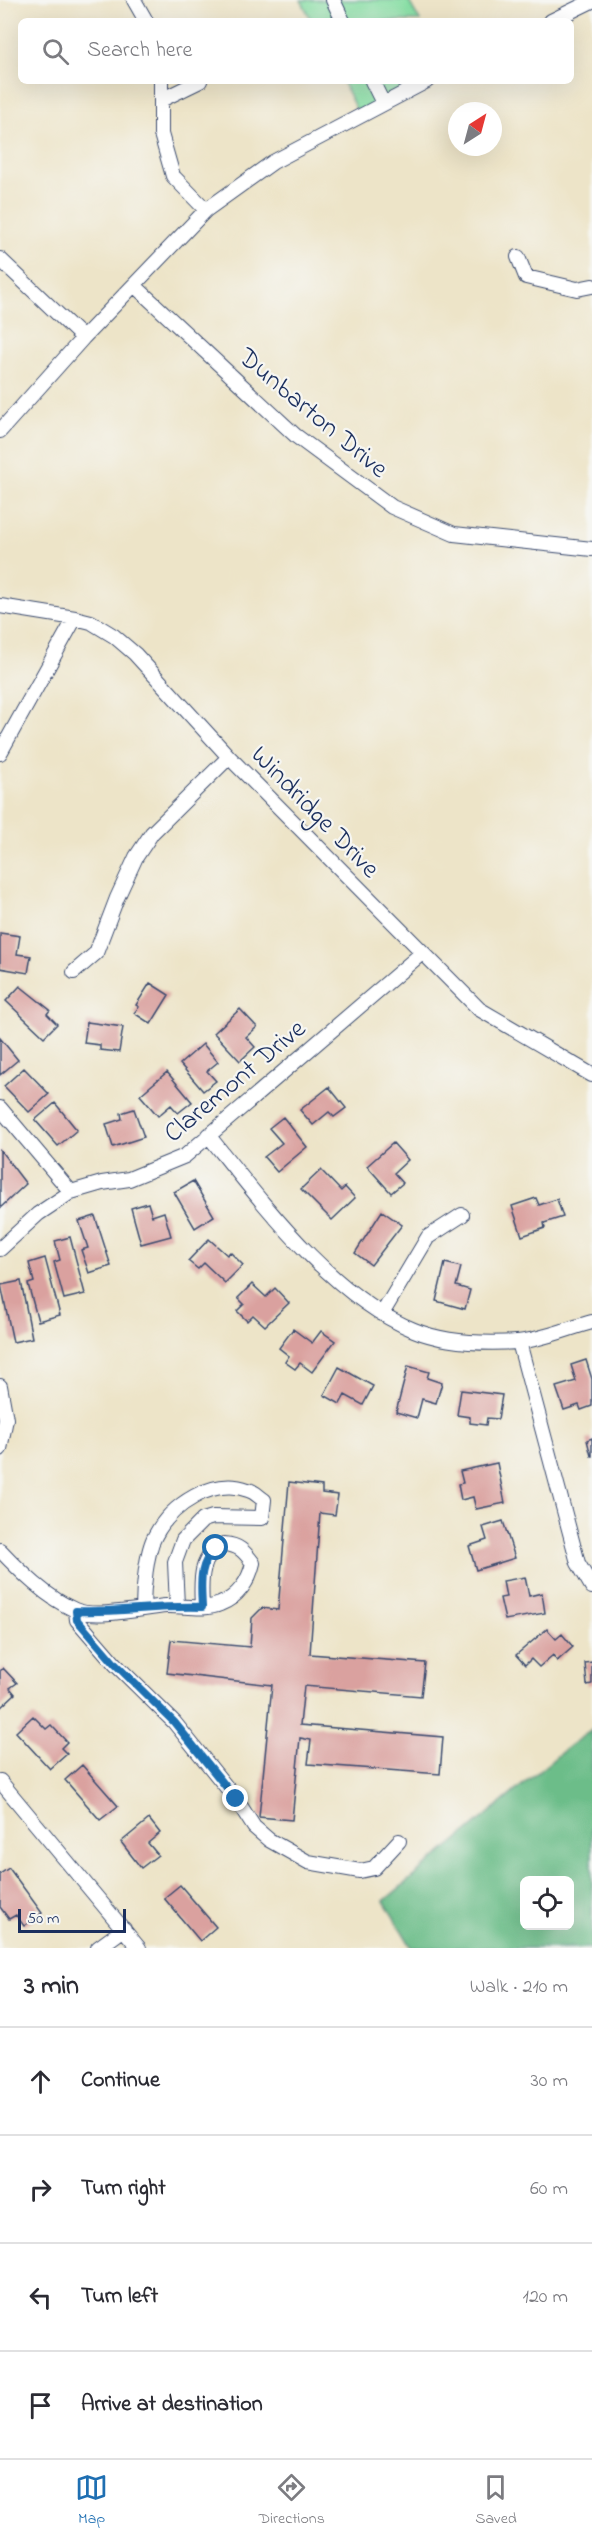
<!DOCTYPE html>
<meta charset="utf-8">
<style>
body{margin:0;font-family:"Indie Flower",sans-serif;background:#f2f2f3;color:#2b2b33}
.controls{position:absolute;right:18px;bottom:18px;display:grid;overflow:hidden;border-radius:9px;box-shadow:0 6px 24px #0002}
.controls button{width:54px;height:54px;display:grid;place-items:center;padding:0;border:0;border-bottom:2px solid #e1e1e2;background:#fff;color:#2b2b33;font:30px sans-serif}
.compass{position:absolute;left:448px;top:102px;width:54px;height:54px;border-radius:50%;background:#fff;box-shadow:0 6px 24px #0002;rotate:36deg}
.scale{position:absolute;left:18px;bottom:15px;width:108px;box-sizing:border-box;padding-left:6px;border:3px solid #1b2f5e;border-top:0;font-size:16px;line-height:21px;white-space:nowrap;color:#1b2f5e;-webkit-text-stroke:4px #f6f6f2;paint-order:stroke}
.stop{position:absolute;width:18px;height:18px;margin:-14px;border:4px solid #1f6fb2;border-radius:50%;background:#fff}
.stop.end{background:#1f6fb2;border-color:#fff;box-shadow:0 2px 6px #0008}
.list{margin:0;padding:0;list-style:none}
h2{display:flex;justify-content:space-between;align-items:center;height:78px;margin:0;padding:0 24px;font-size:26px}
h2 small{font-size:20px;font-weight:400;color:#7c7c81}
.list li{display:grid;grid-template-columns:39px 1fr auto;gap:18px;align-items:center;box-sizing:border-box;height:108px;padding:0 24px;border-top:2px solid #e1e1e2}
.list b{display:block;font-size:22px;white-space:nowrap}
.list em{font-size:20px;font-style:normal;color:#7c7c81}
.icon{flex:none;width:33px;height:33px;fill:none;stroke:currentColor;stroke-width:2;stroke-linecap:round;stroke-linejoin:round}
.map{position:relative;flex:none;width:592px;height:1948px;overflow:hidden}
.search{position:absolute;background:#fff;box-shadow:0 6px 24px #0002;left:18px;right:18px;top:18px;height:66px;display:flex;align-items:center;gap:15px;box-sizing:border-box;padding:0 21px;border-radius:9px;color:#7c7c81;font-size:22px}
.sheet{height:510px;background:#fff}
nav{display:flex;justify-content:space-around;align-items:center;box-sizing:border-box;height:84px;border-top:2px solid #e1e1e2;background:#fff;font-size:16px;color:#7c7c81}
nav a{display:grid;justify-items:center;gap:3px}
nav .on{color:#1f6fb2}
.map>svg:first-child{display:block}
.green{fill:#85dea3;stroke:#508680;stroke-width:1.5}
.forest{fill:#6cbd89;stroke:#447674;stroke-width:1.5;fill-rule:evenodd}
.building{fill:#daa19f}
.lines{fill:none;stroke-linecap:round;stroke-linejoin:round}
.minor-casing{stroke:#3a4a6e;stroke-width:16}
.minor{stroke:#fff;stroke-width:14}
.route{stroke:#1f6fb2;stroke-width:8}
.labels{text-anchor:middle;stroke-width:4.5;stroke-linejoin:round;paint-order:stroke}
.street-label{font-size:27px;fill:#1b2f5e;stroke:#f6f6f2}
</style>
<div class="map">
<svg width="592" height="1948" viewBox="0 0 592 1948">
<rect width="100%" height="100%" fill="#f6f6f2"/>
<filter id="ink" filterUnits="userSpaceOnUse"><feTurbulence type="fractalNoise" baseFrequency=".0167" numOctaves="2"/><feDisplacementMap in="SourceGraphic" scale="12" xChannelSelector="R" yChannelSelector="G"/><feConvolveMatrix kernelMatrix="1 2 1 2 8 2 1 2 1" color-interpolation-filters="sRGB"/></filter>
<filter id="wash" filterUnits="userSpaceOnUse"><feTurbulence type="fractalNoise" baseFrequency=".008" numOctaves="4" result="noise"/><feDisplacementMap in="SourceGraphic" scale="24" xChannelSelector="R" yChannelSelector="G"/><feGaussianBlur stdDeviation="1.35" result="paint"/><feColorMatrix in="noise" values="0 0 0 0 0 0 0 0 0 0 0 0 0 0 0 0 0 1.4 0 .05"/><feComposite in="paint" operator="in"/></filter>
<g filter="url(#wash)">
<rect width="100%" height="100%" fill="#ede4c8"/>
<!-- green -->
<path class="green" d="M301 0H408L420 21H312Z
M342 81H428L359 115Z"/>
<!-- forest -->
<path class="forest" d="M592 1730V1948H412L384 1901 569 1746ZM524 1880H570V1926H524Z"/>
<g id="blocks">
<!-- building -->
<path class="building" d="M0 933 20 936 17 954 31 956 28 973 0 968Z
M150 983 169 995 151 1024 134 1013 139 1007 136 1005Z
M20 986 50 1010 47 1014 57 1024 44 1037 6 1001Z
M240 1009 257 1027 246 1037 255 1047 240 1061 214 1033Z
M87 1022 123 1027 119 1052 100 1050V1045L84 1043Z
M0 1038 18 1060 0 1075Z
M203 1044 218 1062 207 1071 216 1081 203 1091 180 1064Z
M24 1068 49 1094 29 1112 4 1086Z
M167 1072 192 1102 178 1113 171 1105 158 1116 140 1095Z
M329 1087 346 1108 334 1117 329 1112 313 1125 300 1110Z
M55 1103 77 1130 58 1146 35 1120Z
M134 1109 144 1137 113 1147 106 1124 122 1119 121 1113Z
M283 1117 307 1147 277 1172 264 1157 282 1143 269 1128Z
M393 1143 408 1160 394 1173 403 1183 391 1193 367 1166Z
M0 1150 26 1184 0 1208Z
M321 1170 341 1191 345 1187 355 1198 332 1220 301 1189Z
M193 1181 214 1216 195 1228 174 1192Z
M536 1198 539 1205 557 1199 563 1217 544 1223 545 1228 522 1236 512 1206Z
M148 1203 152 1216 164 1212 171 1236 141 1244 131 1208Z
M382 1211 402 1225 371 1265 355 1253Z
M95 1216 111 1266 89 1273 81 1250 88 1248 79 1221Z
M70 1237 85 1294 64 1299 54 1262 60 1260 55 1241Z
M209 1239 227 1255 230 1252 243 1265 225 1283 204 1263 198 1269 188 1261Z
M45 1258 60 1315 38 1321 28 1284 34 1282 29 1263Z
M445 1263 461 1267 456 1286 470 1290 465 1309 436 1301Z
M21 1281 32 1338 13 1342 1 1285Z
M252 1284 266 1297 275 1288 289 1303 265 1326 253 1315 247 1321 237 1311 244 1304 238 1298Z
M293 1329 312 1343 321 1331 335 1341 312 1372 300 1363 295 1369 285 1362 289 1356 279 1348Z
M586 1360 592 1379V1406L581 1410 579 1405 564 1410 556 1387 576 1381 571 1365Z
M408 1366 429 1372 427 1378 442 1383 436 1403 422 1399 417 1418 396 1412Z
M339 1367 373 1386 363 1405 345 1395 340 1404 324 1395Z
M461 1390 502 1395 498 1419 487 1418 486 1425 470 1423V1417L457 1415Z
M592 1438V1456H591L587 1440Z
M497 1463 505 1503 476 1509 473 1497 461 1500 458 1484 463 1483 460 1471Z
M289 1482 322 1486V1493L338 1495 335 1515 320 1513 310 1654 425 1663 421 1696 304 1686 300 1725 443 1737 440 1774 308 1764 311 1740 300 1738 292 1820 259 1817 272 1685 167 1673 171 1640 250 1647 252 1618 262 1608 278 1610Z
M503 1521 515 1558 476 1570 469 1546 487 1540 483 1527Z
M525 1577 529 1596 542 1593 545 1613 505 1620 500 1598 506 1597 503 1581Z
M547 1629 556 1639 562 1634 573 1647 557 1661 553 1655 539 1667 531 1659 525 1665 516 1655Z
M592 1662V1684L587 1685 585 1663Z
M3 1668 17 1683 10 1688 15 1694 0 1708V1671Z
M33 1716 46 1729 51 1725 67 1742 61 1748 67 1754 50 1769 16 1732Z
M82 1765 118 1806 100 1820 65 1780Z
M149 1819 160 1833 148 1843 158 1855 141 1868 121 1842Z
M9 1868 42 1913 24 1926 16 1915 9 1919 0 1907V1874Z
M180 1885 216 1927 200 1941 164 1898Z"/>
</g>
</g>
<g filter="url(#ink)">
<use href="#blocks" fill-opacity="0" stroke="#3a4a6e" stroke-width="1.5"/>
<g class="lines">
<defs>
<path id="minor" d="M134 0 146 21
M333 0 343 21
M551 21 592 1
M161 81V134L173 176 206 210
M372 81 383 103
M161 100 200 81
M518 257 526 277 577 289 592 286
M0 259 83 338
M134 285 296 436 392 507 454 534 592 549
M0 431 83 338 206 210 273 162 427 81
M0 606 75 618 91 622 114 636 135 654 229 757 479 1009 592 1075
M0 753 75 618
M74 972 96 953 117 898 136 857 152 833 229 757
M0 1108 71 1192
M208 1135C262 1202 332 1297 414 1330 445 1343 484 1344 517 1342 542 1340 569 1328 592 1322
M0 1249 38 1214 71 1192 102 1183 129 1179 185 1156 422 953
M382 1314 428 1237 462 1215
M519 1342 578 1563 592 1587
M0 1386 6 1419 0 1449
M0 1550C21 1572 47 1598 75 1610 96 1619 143 1608 166 1606 183 1605 204 1611 220 1604 238 1597 249 1581 253 1563 244 1551 239 1545 224 1544 198 1557 201 1582 202 1607
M143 1609C143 1591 146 1552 155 1536 171 1505 213 1477 248 1490 254 1491 259 1497 264 1500L262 1518 213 1517 203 1520 183 1540 175 1562 177 1606
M76 1611 77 1620 115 1664 174 1722 236 1799 254 1827 269 1840 308 1862 360 1871 374 1868 399 1841
M0 1781 139 1948
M98 1948 124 1929"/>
</defs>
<!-- minor casing -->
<use href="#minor" class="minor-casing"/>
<!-- minor -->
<use href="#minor" class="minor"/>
</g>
</g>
<g class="lines" filter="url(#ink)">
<!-- route -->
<path class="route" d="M216 1548C198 1564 201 1584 202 1607 159 1605 118 1613 76 1611L77 1620 115 1664 174 1722 236 1799"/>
</g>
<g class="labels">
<!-- street labels -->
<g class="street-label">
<text transform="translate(314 412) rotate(40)" y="9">Dunbarton Drive</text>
<text transform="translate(316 811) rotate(46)" y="9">Windridge Drive</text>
<text transform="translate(234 1080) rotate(-40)" y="9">Claremont Drive</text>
</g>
</g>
</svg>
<div class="controls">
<button><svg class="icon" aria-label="locate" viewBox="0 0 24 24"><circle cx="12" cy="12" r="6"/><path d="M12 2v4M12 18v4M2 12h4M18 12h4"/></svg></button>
</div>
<svg class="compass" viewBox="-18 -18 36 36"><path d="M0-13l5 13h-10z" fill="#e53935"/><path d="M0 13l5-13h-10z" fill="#7c7c81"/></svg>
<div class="scale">50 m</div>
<div class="stop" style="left:216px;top:1548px"></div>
<div class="stop end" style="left:236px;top:1799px"></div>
<div class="search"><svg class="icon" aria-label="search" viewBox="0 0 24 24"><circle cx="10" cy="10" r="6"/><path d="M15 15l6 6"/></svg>Search here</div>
</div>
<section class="sheet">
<h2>3 min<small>Walk · 210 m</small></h2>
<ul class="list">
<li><svg class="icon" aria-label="ahead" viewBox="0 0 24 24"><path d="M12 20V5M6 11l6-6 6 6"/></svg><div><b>Continue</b></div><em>30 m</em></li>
<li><svg class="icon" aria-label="right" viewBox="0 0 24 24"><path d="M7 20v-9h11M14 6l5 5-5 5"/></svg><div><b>Turn right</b></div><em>60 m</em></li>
<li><svg class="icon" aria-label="left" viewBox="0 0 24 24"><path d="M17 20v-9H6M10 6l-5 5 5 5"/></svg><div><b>Turn left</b></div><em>120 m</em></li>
<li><svg class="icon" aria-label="arrive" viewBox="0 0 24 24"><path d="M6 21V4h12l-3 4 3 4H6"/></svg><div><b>Arrive at destination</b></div></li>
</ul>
</section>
<nav>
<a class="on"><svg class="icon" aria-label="map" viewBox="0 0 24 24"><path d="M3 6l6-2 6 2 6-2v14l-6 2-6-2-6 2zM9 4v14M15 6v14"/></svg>Map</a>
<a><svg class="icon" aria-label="directions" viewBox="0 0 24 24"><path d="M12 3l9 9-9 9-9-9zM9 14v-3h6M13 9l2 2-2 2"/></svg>Directions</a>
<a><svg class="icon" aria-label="saved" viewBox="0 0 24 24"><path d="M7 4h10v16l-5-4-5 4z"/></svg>Saved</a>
</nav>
